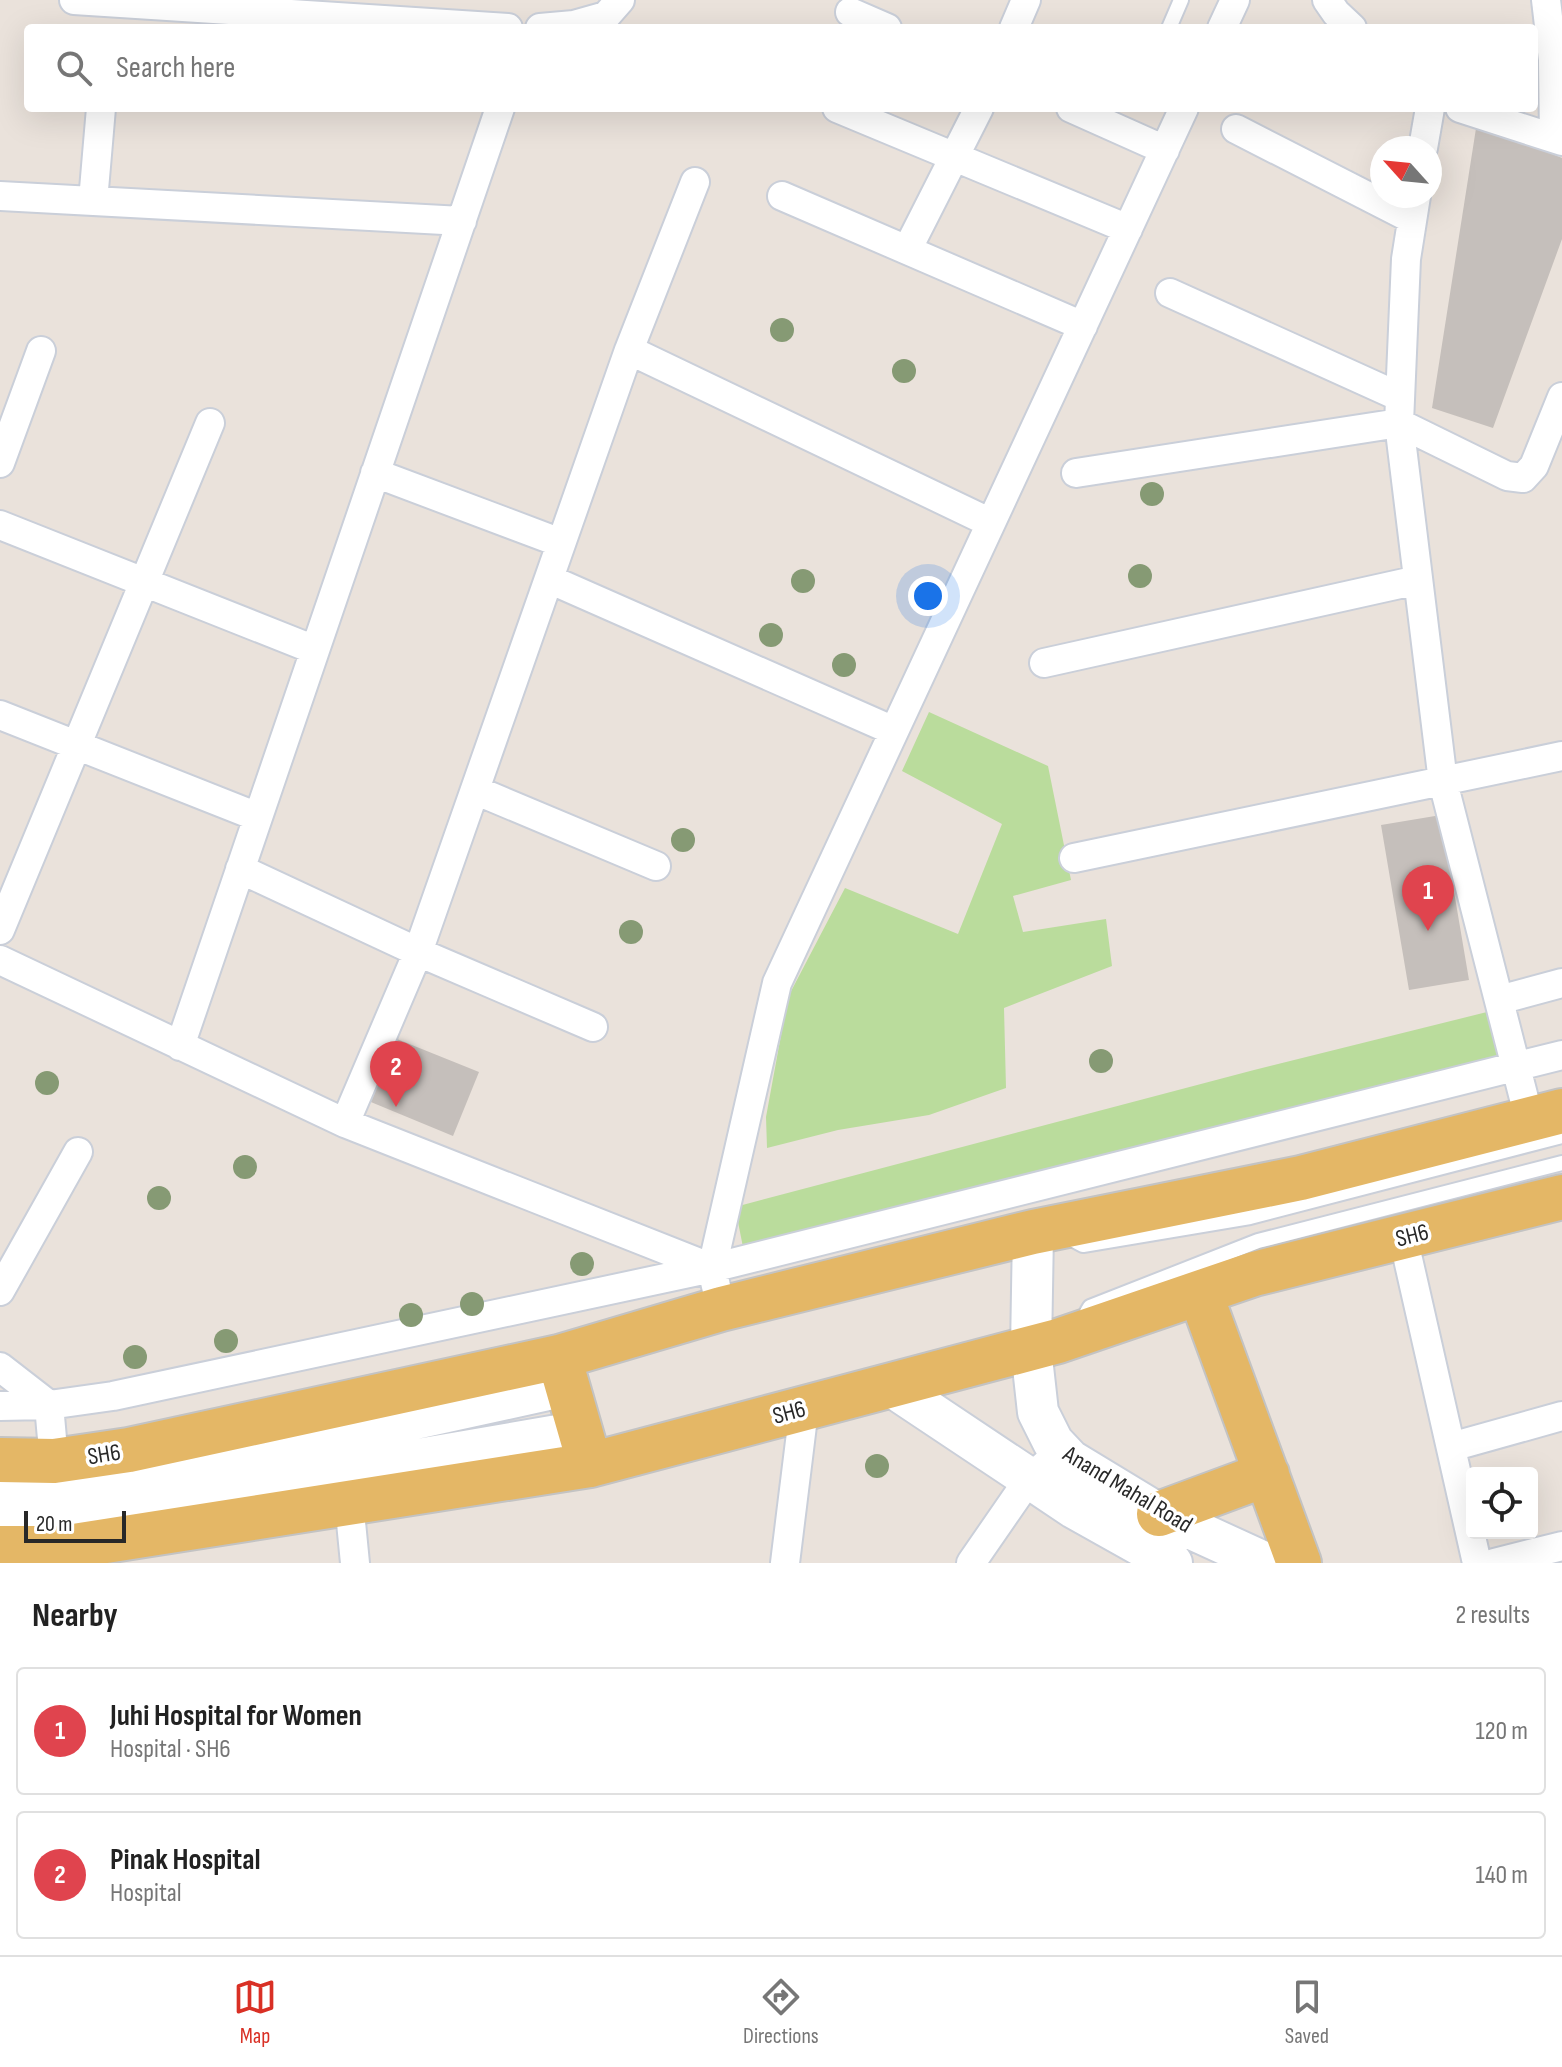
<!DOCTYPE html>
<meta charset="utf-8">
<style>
body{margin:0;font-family:"Sofia Sans Condensed",sans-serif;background:#f6f6f6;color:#222}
.controls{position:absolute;right:24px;bottom:24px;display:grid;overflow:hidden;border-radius:8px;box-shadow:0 8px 32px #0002}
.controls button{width:72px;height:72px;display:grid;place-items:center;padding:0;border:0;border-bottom:2px solid #e0e0e0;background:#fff;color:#222;font:40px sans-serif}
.compass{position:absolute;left:1370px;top:136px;width:72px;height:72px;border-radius:50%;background:#fff;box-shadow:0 8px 32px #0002;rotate:297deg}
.scale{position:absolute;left:24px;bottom:20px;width:102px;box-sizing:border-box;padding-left:8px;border:4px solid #282828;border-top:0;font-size:22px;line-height:28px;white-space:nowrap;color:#282828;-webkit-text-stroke:6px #fff;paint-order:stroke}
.you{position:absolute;left:928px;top:596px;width:28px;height:28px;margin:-20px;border:6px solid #fff;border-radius:50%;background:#1a73e8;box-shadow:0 0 0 12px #1a73e833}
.badge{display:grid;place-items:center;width:52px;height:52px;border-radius:50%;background:#d93025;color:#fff;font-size:26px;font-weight:700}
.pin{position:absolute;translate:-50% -66px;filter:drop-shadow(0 2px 4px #0008)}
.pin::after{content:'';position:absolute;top:42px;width:28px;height:24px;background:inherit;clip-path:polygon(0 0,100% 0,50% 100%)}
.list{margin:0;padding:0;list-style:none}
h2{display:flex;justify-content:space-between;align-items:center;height:104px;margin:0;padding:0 32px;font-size:34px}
h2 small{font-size:26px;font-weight:400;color:#767676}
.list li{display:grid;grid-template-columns:52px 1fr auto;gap:24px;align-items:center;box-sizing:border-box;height:128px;margin:0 16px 16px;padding:0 16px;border:2px solid #e0e0e0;border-radius:8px}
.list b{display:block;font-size:30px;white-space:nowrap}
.list p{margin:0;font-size:26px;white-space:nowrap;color:#767676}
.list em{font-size:26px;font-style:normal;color:#767676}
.icon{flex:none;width:44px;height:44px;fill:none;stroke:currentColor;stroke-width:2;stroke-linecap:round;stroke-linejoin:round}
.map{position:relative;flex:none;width:1562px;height:1563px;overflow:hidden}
.search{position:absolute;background:#fff;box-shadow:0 8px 32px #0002;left:24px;right:24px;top:24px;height:88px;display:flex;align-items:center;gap:20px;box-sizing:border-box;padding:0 28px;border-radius:8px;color:#767676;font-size:30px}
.sheet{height:392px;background:#fff}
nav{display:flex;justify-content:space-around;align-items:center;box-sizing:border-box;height:112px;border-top:2px solid #e0e0e0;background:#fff;font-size:22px;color:#767676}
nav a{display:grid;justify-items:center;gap:4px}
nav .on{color:#d93025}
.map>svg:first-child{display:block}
.green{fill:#badc9c}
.building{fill:#c5bfbb}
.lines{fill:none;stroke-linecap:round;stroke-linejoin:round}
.lane-casing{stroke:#cacfd9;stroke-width:18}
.street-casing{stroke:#cacfd9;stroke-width:32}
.secondary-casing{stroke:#cacfd9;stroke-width:44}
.primary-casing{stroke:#c3c3c3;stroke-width:48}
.lane{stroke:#fff;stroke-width:14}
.street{stroke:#fff;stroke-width:28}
.secondary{stroke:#fff;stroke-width:40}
.primary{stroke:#e4b766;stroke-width:44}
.tree{fill:#869a74}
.labels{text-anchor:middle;stroke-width:7;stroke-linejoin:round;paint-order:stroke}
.street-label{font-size:24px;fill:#282828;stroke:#fff}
</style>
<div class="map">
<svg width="1562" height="1563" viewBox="0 0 1562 1563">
<rect width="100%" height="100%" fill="#eae2db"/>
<!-- green -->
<path class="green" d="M929 712 1048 766 1071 880 1013 896 1023 932 1106 919 1112 966 1004 1008 1006 1088 929 1115 838 1130 767 1148 766 1117 788 997 845 888 958 934 1002 824 902 771Z
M1491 1011 1504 1061 743 1247 735 1207 1254 1070Z"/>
<!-- building -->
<path class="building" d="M1477 122 1562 158V239L1493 428 1432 408Z
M1441 815 1469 980 1409 990 1381 825Z
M392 1037 479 1072 453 1136 366 1100Z"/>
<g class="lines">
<defs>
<path id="lane" d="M1169 28 1181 0
M1068 1237 1083 1245 1250 1217 1562 1136
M1087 1312 1090 1307 1258 1241 1562 1163"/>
<path id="street" d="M74 0 508 28
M1327 0 1336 13 1352 28
M1546 0 1553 60 1554 138
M850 12 887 28
M540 28 574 25 606 16 620 0
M1014 28 1026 0
M1222 28 1235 0
M837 108 1128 229
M1071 108 1165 150
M1460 108 1562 141
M1236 129 1412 219
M1423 148 1430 108
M0 196 462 221
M782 196 1083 326
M1416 196 1406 259 1399 423 1443 782 1529 1118
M93 201 101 108
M907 250 979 108
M1170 293 1400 397
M629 350 991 523
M0 463 41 351
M375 473 561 543
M1076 473 1399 423 1507 476 1523 478 1534 466 1562 397
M0 525 315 650
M549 579 894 731
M1044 663 1418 580
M0 715 258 817
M475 790 656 866
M1074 858 1562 756
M240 869 418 952 593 1027
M0 930 210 423
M0 960 345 1123 712 1268 721 1309
M1499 1000 1562 983
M180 1046 500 108
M345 1123 418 952 629 350 695 182
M1403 1237 1477 1563
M712 1268 777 983 1184 108
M0 1291 78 1152
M0 1367 49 1405 54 1461
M0 1406 49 1405 113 1396 712 1268 1562 1055
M1451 1447 1562 1416
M349 1502 355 1563
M785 1563 804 1409
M971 1563 1029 1479 1061 1451
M1494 1563 1562 1546"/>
<path id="secondary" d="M1033 1232 1031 1349 1038 1412 1053 1442 1070 1460 1159 1514 1266 1563
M891 1386 1074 1508 1172 1563
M0 1489 57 1492 301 1444 566 1386
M0 1520 59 1521 581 1431"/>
<path id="primary" d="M1200 1293 1299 1563
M559 1357 590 1465
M0 1460 54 1461 129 1450 559 1357 721 1309 1033 1232 1301 1178 1562 1111
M1159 1514 1267 1474
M0 1548H61L590 1465 1058 1341 1254 1274 1562 1197"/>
</defs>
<!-- lane casing -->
<use href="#lane" class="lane-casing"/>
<!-- street casing -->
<use href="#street" class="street-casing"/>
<!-- secondary casing -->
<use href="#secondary" class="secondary-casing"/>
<!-- primary casing -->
<use href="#primary" class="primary-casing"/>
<!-- lane -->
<use href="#lane" class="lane"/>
<!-- street -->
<use href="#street" class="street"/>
<!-- secondary -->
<use href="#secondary" class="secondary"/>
<!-- primary -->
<use href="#primary" class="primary"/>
</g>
<!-- trees -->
<g class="tree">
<circle cx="782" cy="330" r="12"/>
<circle cx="904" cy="371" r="12"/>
<circle cx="1152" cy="494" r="12"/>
<circle cx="1140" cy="576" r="12"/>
<circle cx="803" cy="581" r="12"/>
<circle cx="771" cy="635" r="12"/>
<circle cx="844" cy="665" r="12"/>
<circle cx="683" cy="840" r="12"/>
<circle cx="631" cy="932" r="12"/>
<circle cx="1101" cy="1061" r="12"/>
<circle cx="47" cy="1083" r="12"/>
<circle cx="245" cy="1167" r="12"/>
<circle cx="159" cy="1198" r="12"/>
<circle cx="582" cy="1264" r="12"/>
<circle cx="472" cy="1304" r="12"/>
<circle cx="411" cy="1315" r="12"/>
<circle cx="226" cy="1341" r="12"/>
<circle cx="135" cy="1357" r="12"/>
<circle cx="877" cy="1466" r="12"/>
</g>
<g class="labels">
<!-- street labels -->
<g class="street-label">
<text transform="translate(1412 1235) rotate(-14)" y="8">SH6</text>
<text transform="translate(789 1412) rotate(-15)" y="8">SH6</text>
<text transform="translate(104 1454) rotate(-9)" y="8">SH6</text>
<text transform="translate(1128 1489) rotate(31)" y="8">Anand Mahal Road</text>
</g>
</g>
</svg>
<div class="controls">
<button><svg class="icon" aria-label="locate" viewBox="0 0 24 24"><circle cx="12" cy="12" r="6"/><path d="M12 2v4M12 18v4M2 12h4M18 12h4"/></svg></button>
</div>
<svg class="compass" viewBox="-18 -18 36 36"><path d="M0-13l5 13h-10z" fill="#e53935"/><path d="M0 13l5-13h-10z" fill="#767676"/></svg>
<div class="scale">20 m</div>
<div class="you"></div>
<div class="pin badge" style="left:1428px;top:931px;background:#e0444e">1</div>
<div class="pin badge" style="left:396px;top:1107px;background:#e0444e">2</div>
<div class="search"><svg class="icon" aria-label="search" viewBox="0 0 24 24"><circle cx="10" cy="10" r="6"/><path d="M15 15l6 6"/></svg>Search here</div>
</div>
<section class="sheet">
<h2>Nearby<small>2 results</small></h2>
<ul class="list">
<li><span class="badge" style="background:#e0444e">1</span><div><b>Juhi Hospital for Women</b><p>Hospital · SH6</p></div><em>120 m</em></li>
<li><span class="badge" style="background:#e0444e">2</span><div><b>Pinak Hospital</b><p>Hospital</p></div><em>140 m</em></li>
</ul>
</section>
<nav>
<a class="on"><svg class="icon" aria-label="map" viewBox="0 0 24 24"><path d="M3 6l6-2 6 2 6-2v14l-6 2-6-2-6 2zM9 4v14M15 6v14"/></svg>Map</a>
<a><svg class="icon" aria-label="directions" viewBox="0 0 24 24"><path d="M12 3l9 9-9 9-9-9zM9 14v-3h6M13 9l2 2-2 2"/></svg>Directions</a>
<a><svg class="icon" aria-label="saved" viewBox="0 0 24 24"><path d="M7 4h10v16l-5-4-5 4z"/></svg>Saved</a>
</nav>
